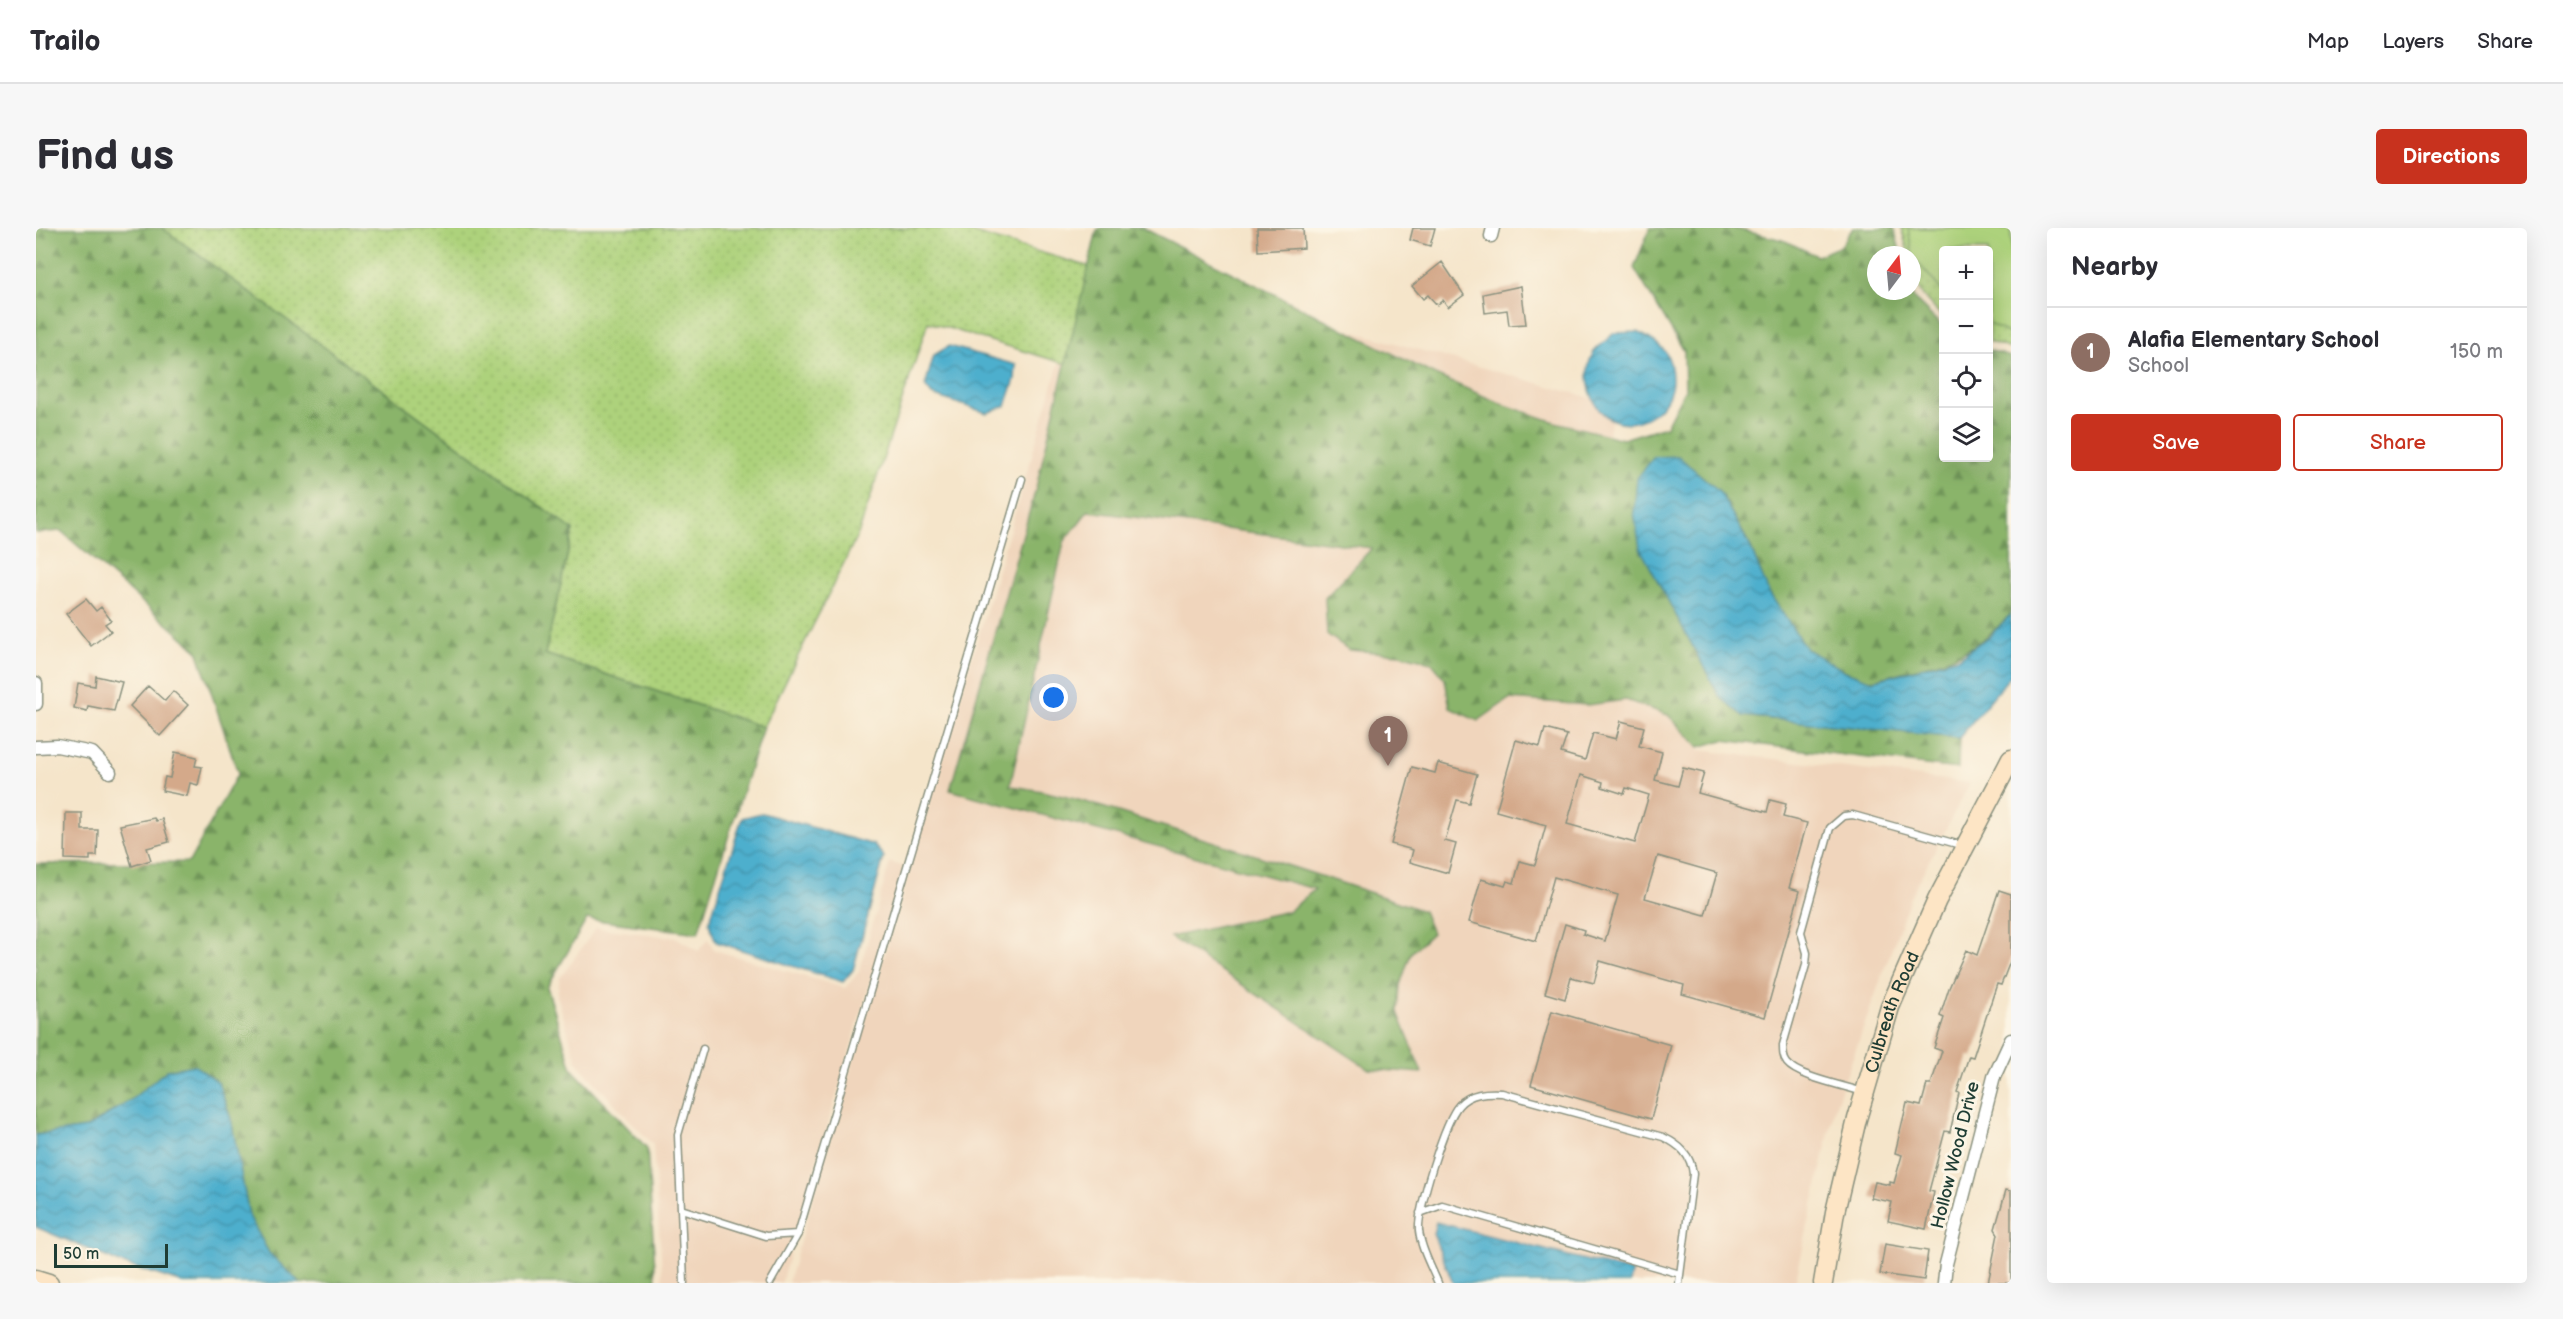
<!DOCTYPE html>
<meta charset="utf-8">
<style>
body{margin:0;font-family:"Balsamiq Sans",sans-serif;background:#f7f7f7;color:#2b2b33}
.controls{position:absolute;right:18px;top:18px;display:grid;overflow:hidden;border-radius:6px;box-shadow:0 6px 24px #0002}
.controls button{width:54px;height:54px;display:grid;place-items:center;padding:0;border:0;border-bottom:2px solid #e1e1e2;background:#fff;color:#2b2b33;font:30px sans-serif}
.compass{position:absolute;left:1831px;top:18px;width:54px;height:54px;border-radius:50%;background:#fff;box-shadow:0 6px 24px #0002;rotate:16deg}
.scale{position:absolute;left:18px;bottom:15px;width:114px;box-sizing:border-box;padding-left:6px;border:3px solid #1f3d34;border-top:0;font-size:16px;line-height:21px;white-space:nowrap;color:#1f3d34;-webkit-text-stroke:4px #fcf5e5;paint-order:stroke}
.you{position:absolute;left:1018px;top:470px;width:21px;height:21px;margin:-15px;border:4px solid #fff;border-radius:50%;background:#1a73e8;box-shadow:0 0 0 9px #1a73e833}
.badge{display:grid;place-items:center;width:39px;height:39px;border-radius:50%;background:#c8321e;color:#fff;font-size:20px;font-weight:700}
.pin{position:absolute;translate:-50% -50px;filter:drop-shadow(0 2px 3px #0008)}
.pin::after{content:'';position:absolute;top:32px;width:21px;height:18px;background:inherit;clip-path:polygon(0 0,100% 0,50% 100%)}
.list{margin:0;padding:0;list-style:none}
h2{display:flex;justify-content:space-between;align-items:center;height:78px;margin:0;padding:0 24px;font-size:26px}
h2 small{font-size:20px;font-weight:400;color:#7c7c81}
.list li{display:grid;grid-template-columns:39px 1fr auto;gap:18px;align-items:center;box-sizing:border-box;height:90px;padding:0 24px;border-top:2px solid #e1e1e2}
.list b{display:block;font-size:22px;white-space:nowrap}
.list p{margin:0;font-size:20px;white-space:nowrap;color:#7c7c81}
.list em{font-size:20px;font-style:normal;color:#7c7c81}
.actions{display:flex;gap:12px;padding:18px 24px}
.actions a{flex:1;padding:14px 0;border:2px solid #c8321e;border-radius:6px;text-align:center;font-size:21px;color:#c8321e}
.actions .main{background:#c8321e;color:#fff}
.icon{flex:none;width:33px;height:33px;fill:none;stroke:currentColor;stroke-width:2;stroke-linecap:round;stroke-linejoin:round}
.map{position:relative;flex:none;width:1975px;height:1055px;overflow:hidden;border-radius:6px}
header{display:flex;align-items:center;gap:36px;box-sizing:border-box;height:84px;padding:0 30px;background:#fff;border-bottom:2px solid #e1e1e2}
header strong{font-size:28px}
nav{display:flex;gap:33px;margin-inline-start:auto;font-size:21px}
.intro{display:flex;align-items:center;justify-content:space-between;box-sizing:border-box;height:144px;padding:0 36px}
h1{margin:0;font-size:42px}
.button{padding:15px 27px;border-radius:6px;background:#c8321e;color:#fff;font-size:21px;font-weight:700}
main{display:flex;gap:36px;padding:0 36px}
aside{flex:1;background:#fff;border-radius:6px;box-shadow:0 6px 24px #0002}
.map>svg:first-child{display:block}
.built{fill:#f0d5bc}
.grass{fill:url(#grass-dots);stroke:#668858;stroke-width:1.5}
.forest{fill:url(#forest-firs);stroke:#547850;stroke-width:1.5}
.pitch{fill:#add27b;stroke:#668858;stroke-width:1.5}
.water{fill:url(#water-waves);stroke:#367680;stroke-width:1.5}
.building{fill:#d4a98a;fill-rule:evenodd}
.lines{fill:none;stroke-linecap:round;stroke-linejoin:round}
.lane-casing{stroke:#8a917f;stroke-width:9}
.street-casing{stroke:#8a917f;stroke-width:15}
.secondary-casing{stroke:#8a917f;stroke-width:21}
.lane{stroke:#fff;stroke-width:6}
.street{stroke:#fff;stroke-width:12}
.secondary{stroke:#fde5c5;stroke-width:18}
.labels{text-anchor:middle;stroke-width:6;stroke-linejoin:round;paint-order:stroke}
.street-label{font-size:18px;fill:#1f3d34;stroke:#fcf5e5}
</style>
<header>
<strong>Trailo</strong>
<nav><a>Map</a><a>Layers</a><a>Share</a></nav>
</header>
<div class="intro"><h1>Find us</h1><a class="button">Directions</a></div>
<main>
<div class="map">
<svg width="1975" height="1055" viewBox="0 0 1975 1055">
<defs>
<pattern id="grass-dots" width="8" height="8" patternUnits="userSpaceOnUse" patternTransform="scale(1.5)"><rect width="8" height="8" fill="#add27b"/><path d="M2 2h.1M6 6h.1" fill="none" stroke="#94b56b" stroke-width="1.8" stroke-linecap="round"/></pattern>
<pattern id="forest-firs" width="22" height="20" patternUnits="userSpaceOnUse" patternTransform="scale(1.5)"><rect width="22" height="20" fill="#8ab46b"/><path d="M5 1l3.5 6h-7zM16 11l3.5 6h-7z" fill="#709459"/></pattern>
<pattern id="water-waves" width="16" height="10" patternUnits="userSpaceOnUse" patternTransform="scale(1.5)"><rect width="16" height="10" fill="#4eafcd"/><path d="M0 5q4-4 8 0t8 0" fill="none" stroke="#4090a7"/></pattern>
</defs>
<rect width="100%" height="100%" fill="#fcf5e5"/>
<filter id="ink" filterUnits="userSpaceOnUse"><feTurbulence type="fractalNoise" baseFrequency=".0167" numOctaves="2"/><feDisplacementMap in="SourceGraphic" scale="12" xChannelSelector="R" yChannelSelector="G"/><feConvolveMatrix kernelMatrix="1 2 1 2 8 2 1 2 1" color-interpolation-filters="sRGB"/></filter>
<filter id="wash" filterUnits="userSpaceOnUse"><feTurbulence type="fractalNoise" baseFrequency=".008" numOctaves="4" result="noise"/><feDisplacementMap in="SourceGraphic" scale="24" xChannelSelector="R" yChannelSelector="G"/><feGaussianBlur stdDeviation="1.35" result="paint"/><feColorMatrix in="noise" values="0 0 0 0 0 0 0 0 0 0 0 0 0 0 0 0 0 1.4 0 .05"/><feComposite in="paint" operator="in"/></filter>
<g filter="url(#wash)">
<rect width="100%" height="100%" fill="#f5e5ca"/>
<!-- built -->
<path class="built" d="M1054 30 1580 177 1547 296 1664 522 1934 555 1875 667 1799 879 1759 1055H752Z
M854 634 868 639 745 1055H627L617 917 542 836 521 768 524 750 560 700 641 710 662 723 672 711 678 722 809 760 823 744Z"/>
<!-- grass -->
<path class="grass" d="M126 0H921L1065 42 1037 138 892 94 823 304 727 499 509 426 537 302Z
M1865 0H1975V121L1953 114 1952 22H1908L1907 89C1886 69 1876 58 1876 27H1873Z"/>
<!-- forest -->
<path class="forest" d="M0 0H126L537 302 509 426 727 499 662 705 551 691 511 759 536 841 611 920 620 1055H264L233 1025 213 988 195 891 182 854 158 837 131 842 95 872 50 900 0 907V636L153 634 202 545 161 422 25 303 0 305Z
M1065 0H1107L1399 147 1466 176 1519 194 1587 211 1630 198 1649 161 1648 123 1598 40 1614 0H1696L1747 12 1781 28 1805 18 1817 0H1858L1865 27H1840V63H1875L1878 71 1907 99 1908 230H1952L1953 122 1975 129V386C1931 433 1900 434 1841 451L1833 452 1809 443 1770 421 1732 363 1713 315 1683 263 1642 228 1604 320 1684 469 1707 488 1923 510 1922 541 1687 512 1663 519 1632 487 1590 472 1551 477 1473 471 1442 493 1414 480 1409 451 1395 434 1364 426 1313 422 1291 406 1289 370 1336 320 1052 283 1028 314 974 558C1028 564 1083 585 1136 601 1220 627 1304 653 1387 683L1396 705 1375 725 1364 757 1362 784 1386 845 1333 841 1134 709 1253 683 1279 661 914 562 999 264 1061 2Z"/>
<!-- pitch -->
<path class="pitch" d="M1872 0H1975V107L1953 96 1952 22H1908L1907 64 1877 29Z"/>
<!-- water -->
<path class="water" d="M1602 104C1626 117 1636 124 1636 152 1636 179 1604 203 1577 192 1554 183 1545 143 1558 124 1564 117 1572 111 1578 105Z
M913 118 980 137 979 151 970 178 951 185 896 167 889 158 898 127Z
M1642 228 1683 263 1713 316 1732 363 1770 421 1809 443 1837 453 1923 429 1955 407 1975 386V447L1923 510 1707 488 1684 469 1604 320 1598 284 1601 250 1618 229Z
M726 585 838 617 848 629 817 742 807 754 680 714 673 695 706 590Z
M158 837 182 854 195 891 213 988 233 1025 264 1055H147L84 1035 0 999V907L51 900 95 872 131 842Z
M1400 994 1596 1044 1594 1055H1417L1397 1006Z"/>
<g id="blocks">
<!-- building -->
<path class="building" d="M1221 0H1267L1268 20 1222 23Z
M1377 0H1399L1394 18 1374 12Z
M1406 34 1428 67 1412 79 1407 72 1401 77 1392 67 1387 71 1376 58Z
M1485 58 1490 96 1473 97 1471 82 1449 85 1447 66Z
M50 371 60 383 65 379 75 392 69 396 75 403 55 418 30 386Z
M60 448 86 454 78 483 52 478 51 483 38 480 42 455 59 458Z
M112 458 129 473 137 463 152 477 124 508 94 478Z
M1585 493 1608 499 1603 518 1626 524 1619 552 1642 558 1647 540 1668 545 1662 565 1731 584 1734 572 1750 576 1747 589 1771 595 1753 660 1764 663 1729 789 1646 766 1648 757 1564 733 1558 755 1535 749 1529 771 1509 765 1529 696 1548 702 1547 706 1569 713 1582 667 1518 649 1500 713 1433 694 1445 651 1469 658 1471 653 1478 655 1484 633 1499 637 1510 597 1460 583 1480 512 1504 519 1509 501 1531 507 1525 525 1549 532 1557 505 1580 511ZM1545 547 1567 554 1566 559 1588 566 1590 560 1613 567 1599 615 1531 596ZM1622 628 1681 645 1669 687 1609 670Z
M139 524 161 529 159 538 166 539 162 557 154 555 151 568 126 563 129 549 134 550Z
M1402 535 1441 546 1433 575 1421 572 1409 613 1420 616 1412 645 1374 634 1377 622 1355 616 1376 539 1399 545Z
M30 585H46V602H62L61 628H54V632L29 631Z
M118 590 120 593 126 591 133 614 111 620 115 632 96 638 84 597Z
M1963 662 1975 666V731L1965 757 1961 756 1937 829 1933 828 1921 864 1923 865 1914 904 1909 903 1893 963 1898 964 1890 1001 1852 993 1856 974 1835 970 1839 954 1854 957V954L1858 955 1866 927 1859 925 1871 875 1885 878 1891 856H1895L1906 823 1898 820 1908 790 1904 788 1913 760 1930 722 1941 727Z
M1516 783 1635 817 1615 891 1495 857Z
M1970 962 1975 963V1055H1952L1962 1006 1959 1001Z
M1849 1016 1892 1023 1888 1052 1844 1046Z"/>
</g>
</g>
<g filter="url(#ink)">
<use href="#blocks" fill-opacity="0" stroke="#8a917f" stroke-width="1.5"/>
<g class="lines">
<defs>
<path id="lane" d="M1827 864C1810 858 1762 849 1751 835 1747 830 1747 824 1747 817L1770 737 1771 725 1765 704 1794 600 1808 588 1817 587 1928 618
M645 981 730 1008 762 1006
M1384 985 1406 977 1644 1046
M648 1055 642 907 667 821
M734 1055 762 1006 986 251
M1402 1055C1395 1038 1385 1021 1383 1003 1381 982 1409 892 1423 877 1434 865 1450 864 1466 865L1627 909C1644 917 1655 927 1657 946L1643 1055"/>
<path id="street" d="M1455 8 1457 0
M0 455V476
M0 519 21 518 56 525 74 544
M1908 1055 1910 1036 1958 849 1975 812"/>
<g id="secondary">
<path d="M0 1051 13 1055"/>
<path id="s1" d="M1787 1055 1799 984 1821 891 1854 779 1901 672 1975 531"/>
</g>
</defs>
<!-- lane casing -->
<use href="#lane" class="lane-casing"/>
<!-- street casing -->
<use href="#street" class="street-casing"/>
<!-- secondary casing -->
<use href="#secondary" class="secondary-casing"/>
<!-- lane -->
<use href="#lane" class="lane"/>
<!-- street -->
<use href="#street" class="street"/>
<!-- secondary -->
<use href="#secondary" class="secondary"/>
</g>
</g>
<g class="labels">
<!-- street labels -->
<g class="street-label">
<text dy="6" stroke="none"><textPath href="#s1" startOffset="280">Culbreath Road</textPath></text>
<text transform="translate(1919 927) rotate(-76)" y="6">Hollow Wood Drive</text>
</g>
</g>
</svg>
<div class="controls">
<button>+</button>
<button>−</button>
<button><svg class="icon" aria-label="locate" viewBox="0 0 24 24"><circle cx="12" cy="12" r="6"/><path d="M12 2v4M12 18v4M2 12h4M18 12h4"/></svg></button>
<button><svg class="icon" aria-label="layers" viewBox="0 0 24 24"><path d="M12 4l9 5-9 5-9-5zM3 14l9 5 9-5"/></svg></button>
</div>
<svg class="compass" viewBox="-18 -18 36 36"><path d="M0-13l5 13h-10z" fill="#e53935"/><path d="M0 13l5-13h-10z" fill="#7c7c81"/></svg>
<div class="scale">50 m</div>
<div class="you"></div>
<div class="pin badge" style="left:1352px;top:538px;background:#8d6e63">1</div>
</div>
<aside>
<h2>Nearby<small></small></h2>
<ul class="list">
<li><span class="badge" style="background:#8d6e63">1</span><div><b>Alafia Elementary School</b><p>School</p></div><em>150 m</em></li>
</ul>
<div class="actions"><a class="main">Save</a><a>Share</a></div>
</aside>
</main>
